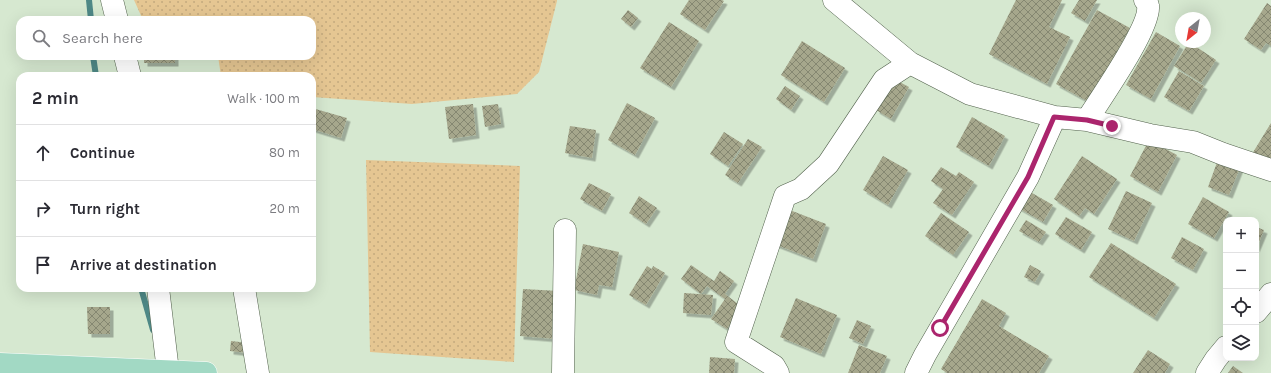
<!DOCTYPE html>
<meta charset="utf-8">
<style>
body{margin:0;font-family:Karla,sans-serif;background:#f2f2f3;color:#2b2b33}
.controls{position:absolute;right:12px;bottom:12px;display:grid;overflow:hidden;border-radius:8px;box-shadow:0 4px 16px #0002}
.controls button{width:36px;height:36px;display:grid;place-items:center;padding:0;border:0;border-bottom:1px solid #e1e1e2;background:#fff;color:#2b2b33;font:20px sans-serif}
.compass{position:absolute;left:1175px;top:12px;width:36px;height:36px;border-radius:50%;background:#fff;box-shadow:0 4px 16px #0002;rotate:211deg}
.stop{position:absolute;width:12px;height:12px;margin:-9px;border:3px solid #ab256d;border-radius:50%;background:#fff}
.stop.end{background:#ab256d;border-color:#fff;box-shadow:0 1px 4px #0008}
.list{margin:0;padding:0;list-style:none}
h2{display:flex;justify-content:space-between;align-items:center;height:52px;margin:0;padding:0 16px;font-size:17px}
h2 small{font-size:13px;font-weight:400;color:#7c7c81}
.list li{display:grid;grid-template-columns:26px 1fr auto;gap:12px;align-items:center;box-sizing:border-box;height:56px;padding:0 16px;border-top:1px solid #e1e1e2}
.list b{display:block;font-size:15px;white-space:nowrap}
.list em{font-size:13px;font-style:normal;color:#7c7c81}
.icon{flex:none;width:22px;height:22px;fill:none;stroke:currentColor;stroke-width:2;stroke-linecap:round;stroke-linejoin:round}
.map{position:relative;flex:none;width:1271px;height:373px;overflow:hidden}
.search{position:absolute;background:#fff;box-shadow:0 4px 16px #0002;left:16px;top:16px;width:300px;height:44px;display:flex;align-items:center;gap:10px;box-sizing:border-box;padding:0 14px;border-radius:12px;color:#7c7c81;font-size:15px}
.panel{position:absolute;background:#fff;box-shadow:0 4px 16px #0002;left:16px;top:72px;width:300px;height:220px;border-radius:12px}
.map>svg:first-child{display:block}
.grass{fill:url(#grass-dots)}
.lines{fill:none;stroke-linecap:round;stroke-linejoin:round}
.stream{stroke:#4e8886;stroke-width:6}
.building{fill:url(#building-cross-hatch);filter:url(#shadow)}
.minor-casing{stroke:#52614c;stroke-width:23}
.major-casing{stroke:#fff;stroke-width:23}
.minor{stroke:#fff;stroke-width:22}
.major{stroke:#a2d9c4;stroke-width:22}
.route{stroke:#ab256d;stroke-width:5}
</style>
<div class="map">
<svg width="1271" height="373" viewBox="0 0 1271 373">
<defs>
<pattern id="grass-dots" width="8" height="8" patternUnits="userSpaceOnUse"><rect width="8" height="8" fill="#e5c692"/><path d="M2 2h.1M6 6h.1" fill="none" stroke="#c3a97d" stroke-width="1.8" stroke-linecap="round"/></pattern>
<pattern id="building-cross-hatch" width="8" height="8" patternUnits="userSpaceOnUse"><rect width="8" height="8" fill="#a6a78c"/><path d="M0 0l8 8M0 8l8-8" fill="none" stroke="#858771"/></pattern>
<filter id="shadow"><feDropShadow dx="3.5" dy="3.5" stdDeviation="0" flood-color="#0004"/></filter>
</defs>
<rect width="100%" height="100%" fill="#d6e8d0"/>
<!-- grass -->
<path class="grass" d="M134 0H557V1L539 72 517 94 412 104 312 97V76H221L218 56H312V20H143Z
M366 160 520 166 514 362 370 352Z"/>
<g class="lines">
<!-- stream -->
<path class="stream" d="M89 0 91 20
M93 56 96 76
M141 288 153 330"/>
</g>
<!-- building -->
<path class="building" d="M689 0H722L724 1 705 30 680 14Z
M1016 0H1062L1049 27 1070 37 1047 84 989 54Z
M1079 0H1097L1085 21 1071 13Z
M1267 3 1271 6V46L1266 43 1261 50 1244 39Z
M628 10 638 18 631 27 621 19Z
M1097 10 1130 28 1089 102 1056 84Z
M669 22 699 41 671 87 640 68Z
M1156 32 1180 46 1151 99 1126 85Z
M802 41 845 68 824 102 781 75Z
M1189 42 1216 60 1201 83 1174 66Z
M144 56H175V63H144Z
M1179 71 1204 86 1189 111 1164 97Z
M894 79 909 87 891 119 876 110Z
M785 86 800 96 791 110 776 99Z
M627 103 655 118 635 155 608 140Z
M473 104 476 135 449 139 445 107Z
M498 104 501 124 485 127 482 106Z
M312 108 347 118 341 138 312 129Z
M972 117 1005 136 989 166 956 147Z
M1271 123V165L1252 154Z
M570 126 596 130 592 158 565 153Z
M724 132 743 144 728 166 710 154Z
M748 139 762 147 738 183 725 175Z
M1149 140 1177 155 1158 192 1130 176Z
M883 156 908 170 888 205 863 190Z
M1082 156 1117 179 1094 214 1085 208 1079 216 1054 199Z
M1219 157 1241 165 1229 195 1208 187Z
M941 167 956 176 959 172 974 182 952 215 933 203 943 189 931 181Z
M589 183 611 194 602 211 580 199Z
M1025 189 1053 205 1043 222 1015 206Z
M1126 191 1152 203 1134 241 1108 229Z
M639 196 657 208 646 224 629 213Z
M1203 197 1229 212 1214 238 1188 224Z
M782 207 826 224 813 259 769 242Z
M941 213 969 232 953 255 925 236Z
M1066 217 1092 232 1081 250 1055 234Z
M1026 220 1046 232 1039 242 1019 231Z
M1256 227 1264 230 1256 249Z
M1182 237 1204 249 1193 270 1171 258Z
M1111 243 1176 284 1154 318 1089 277Z
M583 244 619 252 612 287 599 285 597 295 574 290Z
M691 265 714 281 720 271 734 281 725 294 742 307 727 329 711 319 725 299 707 286 701 294 681 279Z
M1030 265 1041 271 1035 282 1024 277Z
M647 266 652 269 653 266 665 273 646 305 629 295Z
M523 289 559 291 556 339 520 336Z
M684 293 713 295 711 315 683 313Z
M796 298 837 315 821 354 780 337Z
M982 299 1006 313 999 326 1049 356 1039 373H947L941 369Z
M87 307H110V334H88Z
M857 320 871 326 863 344 849 338Z
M231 341 249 343 248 353 230 351Z
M859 345 887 356 880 373H848Z
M1148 350 1170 364 1165 373H1133Z
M710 357 735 359 734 373H709Z
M1233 366 1243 373H1228Z"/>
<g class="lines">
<defs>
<path id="minor" d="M112 0 117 20
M834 0 910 63 970 94 1055 117 1087 120 1150 135 1193 142 1223 154 1271 170
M125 56 130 76
M1087 120C1100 99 1151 27 1148 6 1148 5 1146 0 1145 0
M158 288 168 371
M244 288 258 373
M1256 312 1271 294
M563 373 565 230
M778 373 774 366 736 342 785 196 801 189 828 164 884 80 910 63
M916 373 925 355 1028 177 1055 117
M1207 373 1216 359 1226 347"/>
<path id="major" d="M0 364 206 373"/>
</defs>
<!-- minor casing -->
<use href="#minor" class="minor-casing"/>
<!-- major casing -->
<use href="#major" class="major-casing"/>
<!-- minor -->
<use href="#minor" class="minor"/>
<!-- major -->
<use href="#major" class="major"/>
</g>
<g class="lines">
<!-- route -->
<path class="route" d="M940 328 1028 177 1054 117 1087 120 1112 126"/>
</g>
</svg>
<div class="controls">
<button>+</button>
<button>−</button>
<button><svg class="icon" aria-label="locate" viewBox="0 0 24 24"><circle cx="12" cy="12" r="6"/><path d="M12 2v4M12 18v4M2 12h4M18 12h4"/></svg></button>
<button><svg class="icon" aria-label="layers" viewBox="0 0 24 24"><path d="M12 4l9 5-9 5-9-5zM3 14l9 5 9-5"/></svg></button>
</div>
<svg class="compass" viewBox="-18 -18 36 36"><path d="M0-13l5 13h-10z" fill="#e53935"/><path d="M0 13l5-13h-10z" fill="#7c7c81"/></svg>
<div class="stop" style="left:940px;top:328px"></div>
<div class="stop end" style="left:1112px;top:126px"></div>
<div class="search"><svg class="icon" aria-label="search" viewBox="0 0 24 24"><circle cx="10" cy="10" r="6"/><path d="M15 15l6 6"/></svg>Search here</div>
<section class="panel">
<h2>2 min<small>Walk · 100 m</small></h2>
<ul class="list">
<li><svg class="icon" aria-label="ahead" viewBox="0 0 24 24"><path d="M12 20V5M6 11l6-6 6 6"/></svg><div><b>Continue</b></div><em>80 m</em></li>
<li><svg class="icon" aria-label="right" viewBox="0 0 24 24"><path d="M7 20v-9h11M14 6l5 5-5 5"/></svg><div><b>Turn right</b></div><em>20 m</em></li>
<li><svg class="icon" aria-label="arrive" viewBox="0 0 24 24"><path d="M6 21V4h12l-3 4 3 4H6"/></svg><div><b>Arrive at destination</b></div></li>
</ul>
</section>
</div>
